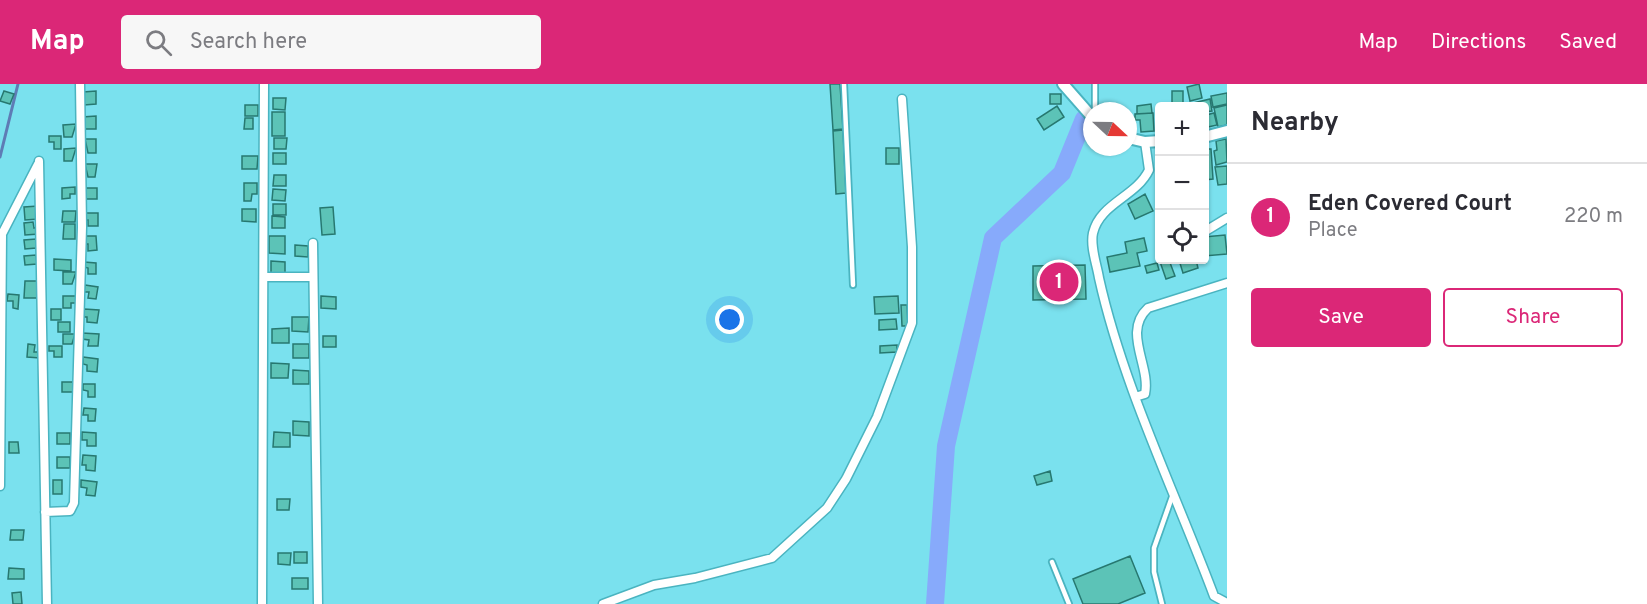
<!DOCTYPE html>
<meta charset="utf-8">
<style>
body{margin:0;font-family:Overpass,sans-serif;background:#f7f7f7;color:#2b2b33}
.controls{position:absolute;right:18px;top:18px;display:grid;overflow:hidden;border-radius:6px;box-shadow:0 2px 4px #0004}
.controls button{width:54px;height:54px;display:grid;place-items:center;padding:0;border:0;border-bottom:2px solid #e1e1e2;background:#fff;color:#2b2b33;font:30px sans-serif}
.compass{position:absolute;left:1083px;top:18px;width:54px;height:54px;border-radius:50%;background:#fff;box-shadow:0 2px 4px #0004;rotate:112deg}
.you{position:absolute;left:730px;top:236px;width:21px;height:21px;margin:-15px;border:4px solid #fff;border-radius:50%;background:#1a73e8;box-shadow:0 0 0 9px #1a73e833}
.badge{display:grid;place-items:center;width:39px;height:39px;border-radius:50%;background:#db2777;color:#fff;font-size:20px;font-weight:700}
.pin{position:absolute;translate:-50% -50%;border:3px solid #fff;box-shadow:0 2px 6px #0006}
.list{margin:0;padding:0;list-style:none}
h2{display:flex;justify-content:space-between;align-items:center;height:78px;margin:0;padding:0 24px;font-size:26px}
h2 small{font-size:20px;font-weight:400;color:#7c7c81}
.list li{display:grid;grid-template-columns:39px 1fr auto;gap:18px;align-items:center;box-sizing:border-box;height:108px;padding:0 24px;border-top:2px solid #e1e1e2}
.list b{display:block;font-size:22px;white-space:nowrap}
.list p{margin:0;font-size:20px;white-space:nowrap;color:#7c7c81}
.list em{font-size:20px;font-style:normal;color:#7c7c81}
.actions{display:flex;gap:12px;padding:18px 24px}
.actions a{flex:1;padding:14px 0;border:2px solid #db2777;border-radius:6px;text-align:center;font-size:21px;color:#db2777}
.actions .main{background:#db2777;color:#fff}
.icon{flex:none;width:33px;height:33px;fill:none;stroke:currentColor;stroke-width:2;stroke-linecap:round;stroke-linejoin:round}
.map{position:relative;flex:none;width:1227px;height:520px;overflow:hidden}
header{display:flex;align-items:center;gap:36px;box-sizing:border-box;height:84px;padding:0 30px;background:#db2777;color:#fff}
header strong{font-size:28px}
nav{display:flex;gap:33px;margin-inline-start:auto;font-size:21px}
.search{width:420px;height:54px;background:#f7f7f7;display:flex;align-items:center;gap:15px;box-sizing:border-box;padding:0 21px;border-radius:6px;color:#7c7c81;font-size:22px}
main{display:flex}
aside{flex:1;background:#fff}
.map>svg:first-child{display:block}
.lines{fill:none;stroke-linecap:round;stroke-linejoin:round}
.stream{stroke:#5e7cb5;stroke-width:3}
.river{stroke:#87aafb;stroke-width:18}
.building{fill:#5cc3b7;stroke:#277870;stroke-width:1.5}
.service-casing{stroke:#4ab4c0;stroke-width:8}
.minor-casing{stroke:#4ab4c0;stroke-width:11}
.tertiary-casing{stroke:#4ab4c0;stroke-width:14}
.service{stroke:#fff;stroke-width:4.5}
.minor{stroke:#fff;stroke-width:8}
.tertiary{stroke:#fff;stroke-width:10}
</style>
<header>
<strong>Map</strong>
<div class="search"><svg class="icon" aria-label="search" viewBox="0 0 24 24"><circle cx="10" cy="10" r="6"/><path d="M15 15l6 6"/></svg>Search here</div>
<nav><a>Map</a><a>Directions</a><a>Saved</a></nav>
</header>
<main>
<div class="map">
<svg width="1227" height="520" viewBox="0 0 1227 520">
<rect width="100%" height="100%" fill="#7ae1ee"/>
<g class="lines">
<!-- stream -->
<path class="stream" d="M0 73 18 0"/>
<!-- river -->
<path class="river" d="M935 520 946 362 993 154 1062 89 1084 35"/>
</g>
<!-- building -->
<path class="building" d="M830 0H840L843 45 833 46Z
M1199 0 1202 14 1190 17 1187 3Z
M4 7 14 10 10 20 0 17Z
M96 7V20L84 21 83 8Z
M1172 7H1183V21H1172Z
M1227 9V20L1213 23 1211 12Z
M1050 10H1061V20H1050Z
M273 14H286L285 26 273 25Z
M1210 15 1212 27 1204 28V22H1194L1193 19Z
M1151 20 1152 29 1137 30V22Z
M245 21H258V32H245Z
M1227 21V41L1218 43 1214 24Z
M1057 22 1064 33 1044 46 1037 35Z
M272 28H285V52H272Z
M1153 29 1154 47 1141 48 1140 36H1135V30Z
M1214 29 1217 41 1208 43 1206 31Z
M96 32V45H83L82 33Z
M245 34H253V45H244Z
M76 40 72 53H64L63 41Z
M843 46 846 109 836 110 833 47Z
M49 52H61V65H54V58H49Z
M274 54H287L286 65H274Z
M85 55H96V69H88Z
M1226 55 1227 78 1216 81 1214 67 1217 66 1216 57Z
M1204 60H1207L1208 65H1211L1213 95 1204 96Z
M76 64 72 77H64V65Z
M886 64H899V80H886Z
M273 69H286V80H273Z
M242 72H258L257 85H242Z
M85 80H97L95 93H88Z
M1227 82V100L1218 101 1215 83Z
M274 91H286V102H273Z
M244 99H257V110H252L251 117H244Z
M75 103V110H70V114L62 115V104Z
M84 104H97V115H84Z
M273 105 286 106 285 117 272 116Z
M1145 110 1153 127 1135 135 1128 120Z
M273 120H286V131H273Z
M38 122 39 135 25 136 24 123Z
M333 123 335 150 322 151 320 124Z
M242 125H256V138L242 137Z
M63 127H76L75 138H62Z
M84 129H98V142H88V136H83Z
M272 132 285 133V144H272Z
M33 138 34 144 39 143V150L25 151 24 139Z
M64 140H75V155H63Z
M1225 151 1227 170 1204 172V153Z
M83 152H96L97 166 88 167V160H83Z
M269 152H285V170L269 169Z
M1144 154 1147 167 1137 169 1140 182 1110 188 1107 173 1127 169 1125 158Z
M36 155V164L25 165 24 156Z
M295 161 308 162V173L295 172Z
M1157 169H1160V176H1169L1175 192 1166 195Z
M36 171 37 180 25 181 24 172Z
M54 175 71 176V187L54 186Z
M1179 176H1196L1198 184 1183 189Z
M271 177 285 178V190L271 189Z
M84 178 96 179V190H88V184L84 183Z
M1157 179 1159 186 1147 189 1145 182Z
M1085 181 1086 215 1033 216V182Z
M63 188H76L72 200H63Z
M25 197H41V214H24Z
M85 201 98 203 96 215 88 214 89 208H84Z
M8 210 19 211 18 225 13 224V217H7Z
M63 212H76V219H71V224H63Z
M321 212 336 213V225L321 224Z
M898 212 899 229 875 230 874 213Z
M901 221H907L908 242H902Z
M51 225H61V236H51Z
M84 225 99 226 97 239 87 238V233H83Z
M292 233H309L308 248 292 247Z
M896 235 897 245 879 246V236Z
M58 238H70V248H58Z
M289 244V259H272V245Z
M82 249 99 250 98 262H88L89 256 82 255Z
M63 250H75L72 260H63Z
M323 252H336V263H323Z
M28 260 35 261 34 268H40V274L27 273Z
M293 260H309V274H293Z
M897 261V268L880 269V262Z
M49 262H62V273H54V267H49Z
M83 273 98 275 97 288 87 287V281L83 280Z
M271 279 289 280 288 294H271Z
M293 286 309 287V300H293Z
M62 298H74V308H62Z
M83 300H95V313H88V307L83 306Z
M84 324 96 325 95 337H88V331H83Z
M293 337 309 338V352L293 351Z
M82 348 96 349V362H87V356H82Z
M274 348 290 349V363H273Z
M57 349H70V360H57Z
M9 358H18L19 369H9Z
M83 371 96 372 95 387 86 386V381H82Z
M57 373H70V384H57Z
M1050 387 1052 397 1037 401 1034 392Z
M53 396H62V410H53Z
M81 396 97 398 95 412 86 411 87 404 81 403Z
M277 415H290L289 426H277Z
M11 446H24L23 456H10Z
M294 468H307V479H294Z
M278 469H291L290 481 278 480Z
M1130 472 1145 509 1118 520H1083L1073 495Z
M9 484 24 485V495H8Z
M292 494H308V505H292Z
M21 508 22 520H13L12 509Z"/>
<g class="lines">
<defs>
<path id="service" d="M844 0 853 201
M1095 0V27
M1052 478 1069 520
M1162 520 1154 488V464L1173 410"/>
<path id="minor" d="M1145 58 1149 86C1136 113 1100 119 1093 149 1090 163 1097 181 1099 194 1123 302 1175 408 1214 512L1227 519
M39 77 47 520
M1204 148 1227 134
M0 154 38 80
M313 159 318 520
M264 193H313
M1135 313 1145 310C1151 282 1122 248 1148 224L1227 199
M0 402 2 150
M45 428 70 427 74 419 82 143 80 0
M262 520 264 0
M603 520 654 501 695 494 772 474 827 424 846 395 877 333 912 239V163L902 15"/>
<path id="tertiary" d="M1063 0 1092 33
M1204 53 1227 47
M1128 54 1145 58 1160 57"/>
</defs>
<!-- service casing -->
<use href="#service" class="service-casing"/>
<!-- minor casing -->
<use href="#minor" class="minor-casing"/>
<!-- tertiary casing -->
<use href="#tertiary" class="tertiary-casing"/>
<!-- service -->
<use href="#service" class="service"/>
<!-- minor -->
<use href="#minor" class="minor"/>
<!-- tertiary -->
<use href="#tertiary" class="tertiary"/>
</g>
</svg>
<div class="controls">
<button>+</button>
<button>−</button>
<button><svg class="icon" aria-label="locate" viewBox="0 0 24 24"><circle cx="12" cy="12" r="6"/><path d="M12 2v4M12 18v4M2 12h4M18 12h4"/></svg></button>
</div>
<svg class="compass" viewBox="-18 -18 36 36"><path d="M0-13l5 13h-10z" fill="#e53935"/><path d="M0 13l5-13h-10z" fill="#7c7c81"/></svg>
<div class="you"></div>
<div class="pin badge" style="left:1059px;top:198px">1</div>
</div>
<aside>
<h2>Nearby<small></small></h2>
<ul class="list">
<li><span class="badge">1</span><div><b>Eden Covered Court</b><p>Place</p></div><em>220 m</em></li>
</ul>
<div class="actions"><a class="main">Save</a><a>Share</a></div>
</aside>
</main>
